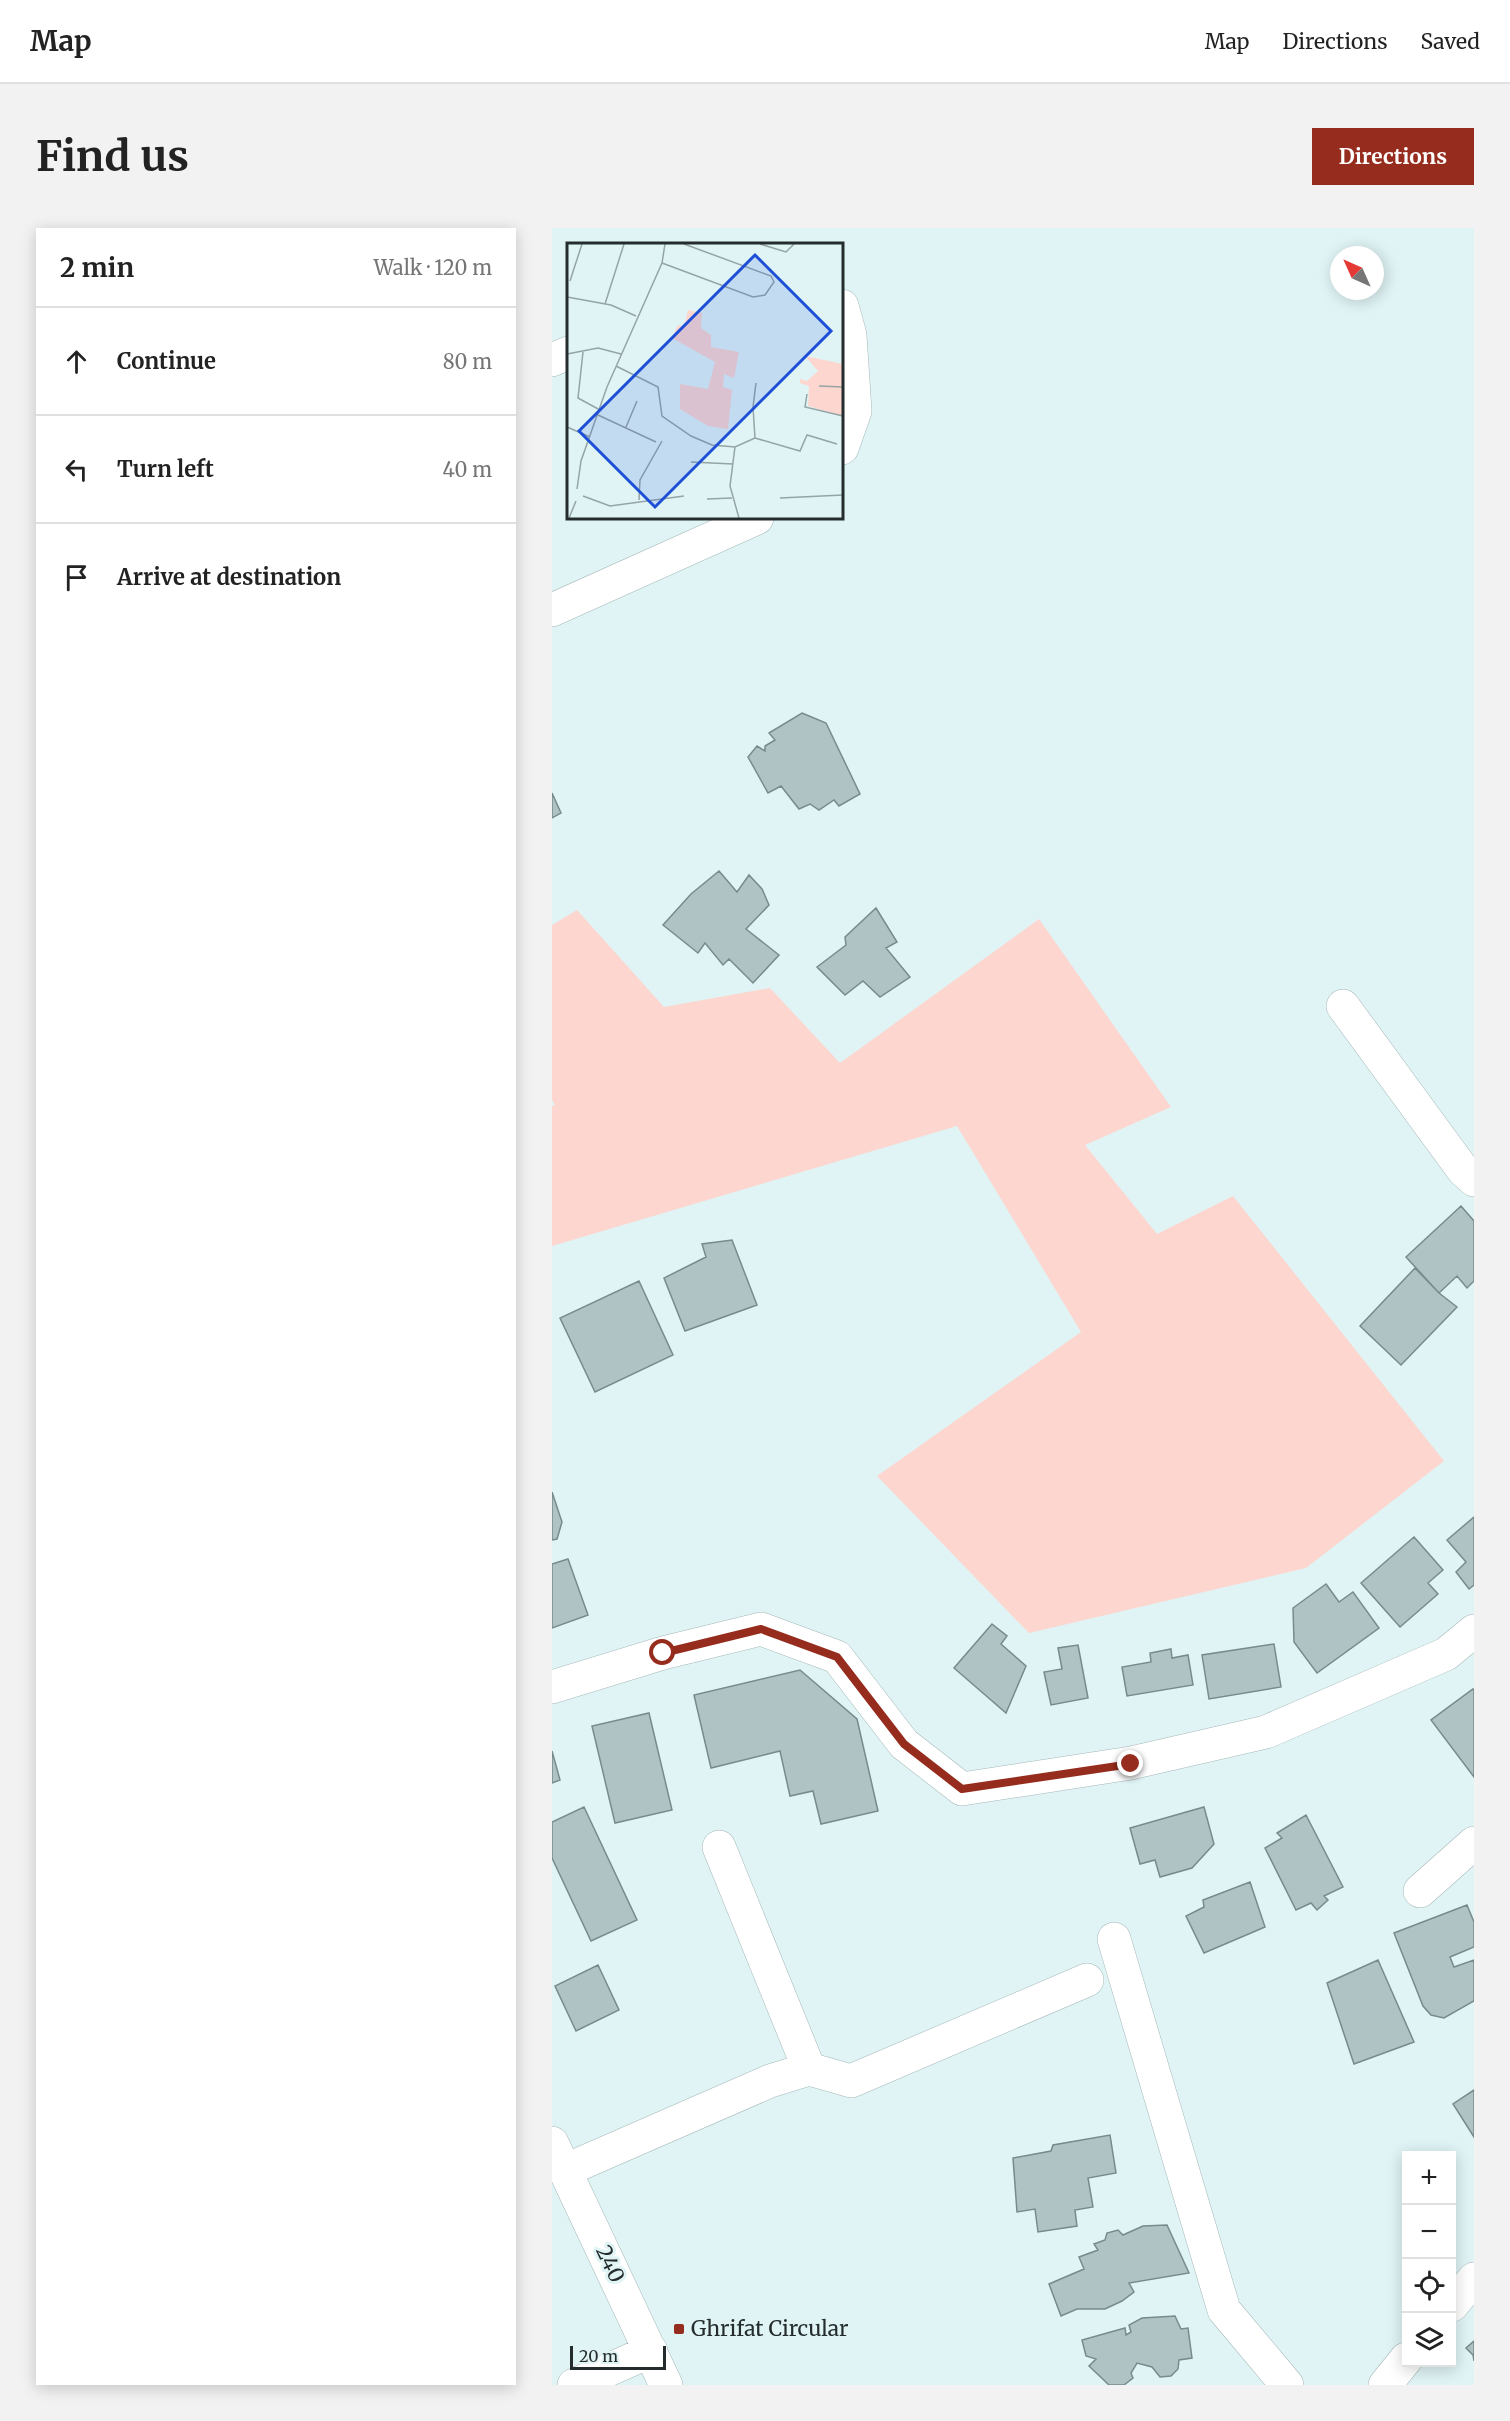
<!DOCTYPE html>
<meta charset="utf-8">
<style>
body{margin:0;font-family:Merriweather,serif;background:#f2f2f2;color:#222}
.controls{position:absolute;right:18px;bottom:18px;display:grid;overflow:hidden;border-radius:0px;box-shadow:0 3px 15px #0003}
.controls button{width:54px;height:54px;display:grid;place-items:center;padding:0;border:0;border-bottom:2px solid #e0e0e0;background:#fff;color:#222;font:30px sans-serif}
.compass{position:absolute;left:778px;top:18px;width:54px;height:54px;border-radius:50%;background:#fff;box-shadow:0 3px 15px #0003;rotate:315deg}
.scale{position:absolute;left:18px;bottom:15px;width:96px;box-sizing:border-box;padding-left:6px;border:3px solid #252c2d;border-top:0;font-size:16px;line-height:21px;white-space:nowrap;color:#252c2d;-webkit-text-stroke:4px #e0f4f5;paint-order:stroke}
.stop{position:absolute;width:18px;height:18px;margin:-14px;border:4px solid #962c1d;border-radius:50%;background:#fff}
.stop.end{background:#962c1d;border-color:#fff;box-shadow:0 2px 6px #0008}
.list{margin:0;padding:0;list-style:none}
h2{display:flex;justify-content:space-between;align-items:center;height:78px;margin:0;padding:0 24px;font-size:26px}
h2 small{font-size:20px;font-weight:400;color:#767676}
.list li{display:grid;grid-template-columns:39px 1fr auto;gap:18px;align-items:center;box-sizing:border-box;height:108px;padding:0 24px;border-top:2px solid #e0e0e0}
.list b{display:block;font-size:22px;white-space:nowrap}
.list em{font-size:20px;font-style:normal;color:#767676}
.icon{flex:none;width:33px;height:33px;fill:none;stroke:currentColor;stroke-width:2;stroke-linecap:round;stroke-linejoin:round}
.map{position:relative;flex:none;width:922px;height:2157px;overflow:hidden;border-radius:0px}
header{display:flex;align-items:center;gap:36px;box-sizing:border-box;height:84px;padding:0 30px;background:#fff;border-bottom:2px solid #e0e0e0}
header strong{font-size:28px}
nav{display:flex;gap:33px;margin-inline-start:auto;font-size:21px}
.intro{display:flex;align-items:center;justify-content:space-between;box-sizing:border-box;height:144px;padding:0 36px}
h1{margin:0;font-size:42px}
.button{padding:15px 27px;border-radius:0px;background:#962c1d;color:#fff;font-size:21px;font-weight:700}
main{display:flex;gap:36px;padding:0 36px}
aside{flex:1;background:#fff;border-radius:0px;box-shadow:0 3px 15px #0003}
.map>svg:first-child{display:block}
.green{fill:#fcd6cf}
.building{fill:#b0c3c4;stroke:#788a8c;stroke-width:1.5}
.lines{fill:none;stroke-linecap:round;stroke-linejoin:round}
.minor-casing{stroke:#a5b8b9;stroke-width:34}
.minor{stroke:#fff;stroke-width:33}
.route{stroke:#962c1d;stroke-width:8}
.poi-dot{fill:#962c1d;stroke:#e0f4f5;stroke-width:2}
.labels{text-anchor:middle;stroke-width:6;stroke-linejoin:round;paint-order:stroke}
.street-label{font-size:21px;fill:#252c2d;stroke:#e0f4f5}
.poi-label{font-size:21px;fill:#252c2d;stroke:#e0f4f5;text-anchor:start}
.inset-road{fill:none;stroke:#95a4a5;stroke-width:1.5}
.view{fill:#1d4ed8;fill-opacity:0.15;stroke:#1d4ed8;stroke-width:3}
.inset-edge{fill:none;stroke:#252c2d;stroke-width:3}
</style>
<header>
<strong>Map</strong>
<nav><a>Map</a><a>Directions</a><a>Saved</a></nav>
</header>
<div class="intro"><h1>Find us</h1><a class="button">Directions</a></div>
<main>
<aside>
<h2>2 min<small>Walk · 120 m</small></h2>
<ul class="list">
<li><svg class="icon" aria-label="ahead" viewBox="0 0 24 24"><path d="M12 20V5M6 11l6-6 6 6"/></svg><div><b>Continue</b></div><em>80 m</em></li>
<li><svg class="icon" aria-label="left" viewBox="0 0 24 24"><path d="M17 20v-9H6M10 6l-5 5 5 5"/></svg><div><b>Turn left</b></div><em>40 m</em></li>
<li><svg class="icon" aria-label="arrive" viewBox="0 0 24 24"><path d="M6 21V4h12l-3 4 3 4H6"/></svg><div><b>Arrive at destination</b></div></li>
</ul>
</aside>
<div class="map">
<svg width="922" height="2157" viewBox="0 0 922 2157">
<rect width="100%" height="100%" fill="#e0f4f5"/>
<!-- green -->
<path class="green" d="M25 682 112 779 218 760 288 835 487 691 619 879 533 917 605 1006 681 968 892 1233 754 1340 477 1405 325 1248 529 1104 405 898 0 1018V878L3 877 0 872V697Z"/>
<!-- building -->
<path class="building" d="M250 485 274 495 308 566 287 578 282 572 267 582 258 576 247 581 229 558 216 565 196 529 205 518 213 523V518L223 512 217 505Z
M0 565 9 585 0 590Z
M167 643 185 664 197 647 210 661 217 677 194 701 227 727 201 755 177 731 171 737 153 715 146 725 111 697 139 666Z
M324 680 345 714 334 720 358 749 328 769 311 753 293 767 265 739 294 717 293 709Z
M909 978 922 993V1053L915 1060 905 1048 887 1065 854 1029Z
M180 1012 205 1077 133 1103 112 1050 154 1029 150 1016Z
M863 1040 887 1065 905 1079 849 1137 808 1098Z
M87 1053 121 1127 43 1164 8 1090Z
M0 1264 10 1294 5 1311 0 1312Z
M922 1289V1357L917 1361 904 1344 914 1334 895 1312Z
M862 1309 891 1342 876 1355 886 1366 848 1399 809 1355Z
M16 1331 36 1387 0 1400V1336Z
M774 1356 787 1374 801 1364 827 1400 765 1445 742 1414 741 1380Z
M440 1396 455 1408 449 1416 474 1438 454 1485 402 1440Z
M722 1416 729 1459 657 1471 650 1427Z
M526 1417 536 1470 499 1477 492 1444 510 1441 506 1420Z
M619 1421 620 1430 636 1427 641 1457 575 1468 570 1439 599 1434 598 1425Z
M248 1442 305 1491 326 1583 269 1596 261 1563 238 1568 228 1523 159 1540 142 1467Z
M921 1461 922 1463V1549L879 1492Z
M97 1485 120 1582 63 1595 40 1498Z
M0 1523 8 1552 0 1555Z
M32 1579 85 1692 39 1713 0 1630V1594Z
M652 1579 662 1616 640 1640 608 1649 603 1632 588 1636 578 1600Z
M754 1587 791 1659 772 1668 776 1672 765 1682 759 1675 744 1682 713 1620 730 1610 725 1605Z
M698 1654 713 1699 652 1725 634 1688 652 1679 651 1672Z
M915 1677 922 1694V1719L898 1729 902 1739 922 1732V1773L892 1790 879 1787 871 1778 842 1705Z
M826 1732 862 1814 802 1836 775 1755Z
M46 1737 67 1782 24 1803 3 1758Z
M922 1862V1909L901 1876Z
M558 1907 564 1945 536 1950 541 1979 523 1982 525 1998 486 2004 483 1981 465 1984 461 1930 499 1923 501 1917Z
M615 1997 637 2045 577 2055 582 2064 570 2073 553 2081H525L509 2088 497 2056 532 2041 527 2029 546 2022 542 2016 553 2012 555 2005 566 2002 571 2007 591 1998Z
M623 2088 629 2101 636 2100 640 2130 627 2132 626 2141 619 2148 608 2149 600 2139 585 2135 579 2145 581 2150 572 2157H557L537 2138 544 2131 534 2128 530 2112 573 2100 574 2107 579 2104 577 2097 590 2090Z
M922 2113V2133L921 2127 914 2120Z"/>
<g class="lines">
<defs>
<path id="minor" d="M290 78 298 107 303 183 290 220
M0 132 16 125
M0 382 205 290
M791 778 911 942 922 952
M0 1459 111 1425 209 1401 285 1429 352 1516 410 1561 579 1535 714 1504 894 1426 922 1403
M167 1619 257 1841
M868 1663 922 1615
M562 1711 672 2082 735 2157
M0 1915 114 2157
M14 1942 218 1853 257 1841 299 1853 535 1752
M900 2077 922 2051
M22 2157 99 2123
M833 2157 854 2131"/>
</defs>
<!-- minor casing -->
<use href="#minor" class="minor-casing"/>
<!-- minor -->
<use href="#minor" class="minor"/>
</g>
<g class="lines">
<!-- route -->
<path class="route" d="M111 1425 209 1401 285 1429 352 1516 410 1561 579 1536"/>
</g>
<!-- markers -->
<rect class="poi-dot" x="121" y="2095" width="12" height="12" rx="3"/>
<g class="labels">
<!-- street labels -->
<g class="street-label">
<text transform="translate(58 2036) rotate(65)" y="7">240</text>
</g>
<!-- poi labels -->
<g class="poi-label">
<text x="139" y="2108">Ghrifat Circular</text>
</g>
</g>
<!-- overview -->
<g transform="translate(15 15)">
<rect width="276" height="276" fill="#e0f4f5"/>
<path d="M121 67 135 70 134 85 144 92V104L172 109 167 135 157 131 156 144 165 147 161 186 141 183 113 166V141L141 146 148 119 105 95 111 82 117 84ZM238 113 276 121V173L241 163 242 143 233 140V136L240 138 251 128Z" fill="#fcd6cf"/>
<path class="inset-road" d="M193 1 219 9 227 1M95 20 186 54 198 52 207 39 204 33 117 1M3 38 15 1M0 54 44 62 69 73M38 61 57 1M16 109 11 155 33 167M0 111 31 105 54 111M49 123 91 144 95 173 124 193 145 202 168 204 188 195 186 164 189 140M252 143 276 144M240 151 238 164 276 173M31 172 89 199M0 184 23 194M59 184 70 158M188 195 233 208 240 192 270 201M168 204 163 243 172 275M124 219 166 221M10 246 14 218 40 144 95 20 98 1M16 253 43 263 117 253M213 255 276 252M140 256 165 255M72 257 73 237 95 198M2 275 9 258"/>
<path class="view" d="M188 12 264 88 88 264 12 188Z"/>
<rect width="276" height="276" class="inset-edge"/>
</g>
</svg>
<div class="controls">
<button>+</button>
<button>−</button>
<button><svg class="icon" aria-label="locate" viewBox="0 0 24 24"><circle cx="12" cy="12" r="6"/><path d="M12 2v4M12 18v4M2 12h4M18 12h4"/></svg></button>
<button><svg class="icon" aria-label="layers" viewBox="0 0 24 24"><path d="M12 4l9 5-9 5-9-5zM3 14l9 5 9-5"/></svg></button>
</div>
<svg class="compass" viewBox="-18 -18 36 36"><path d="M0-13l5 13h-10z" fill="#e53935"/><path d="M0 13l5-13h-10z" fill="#767676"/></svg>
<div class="scale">20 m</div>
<div class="stop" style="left:111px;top:1425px"></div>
<div class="stop end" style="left:579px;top:1536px"></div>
</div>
</main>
